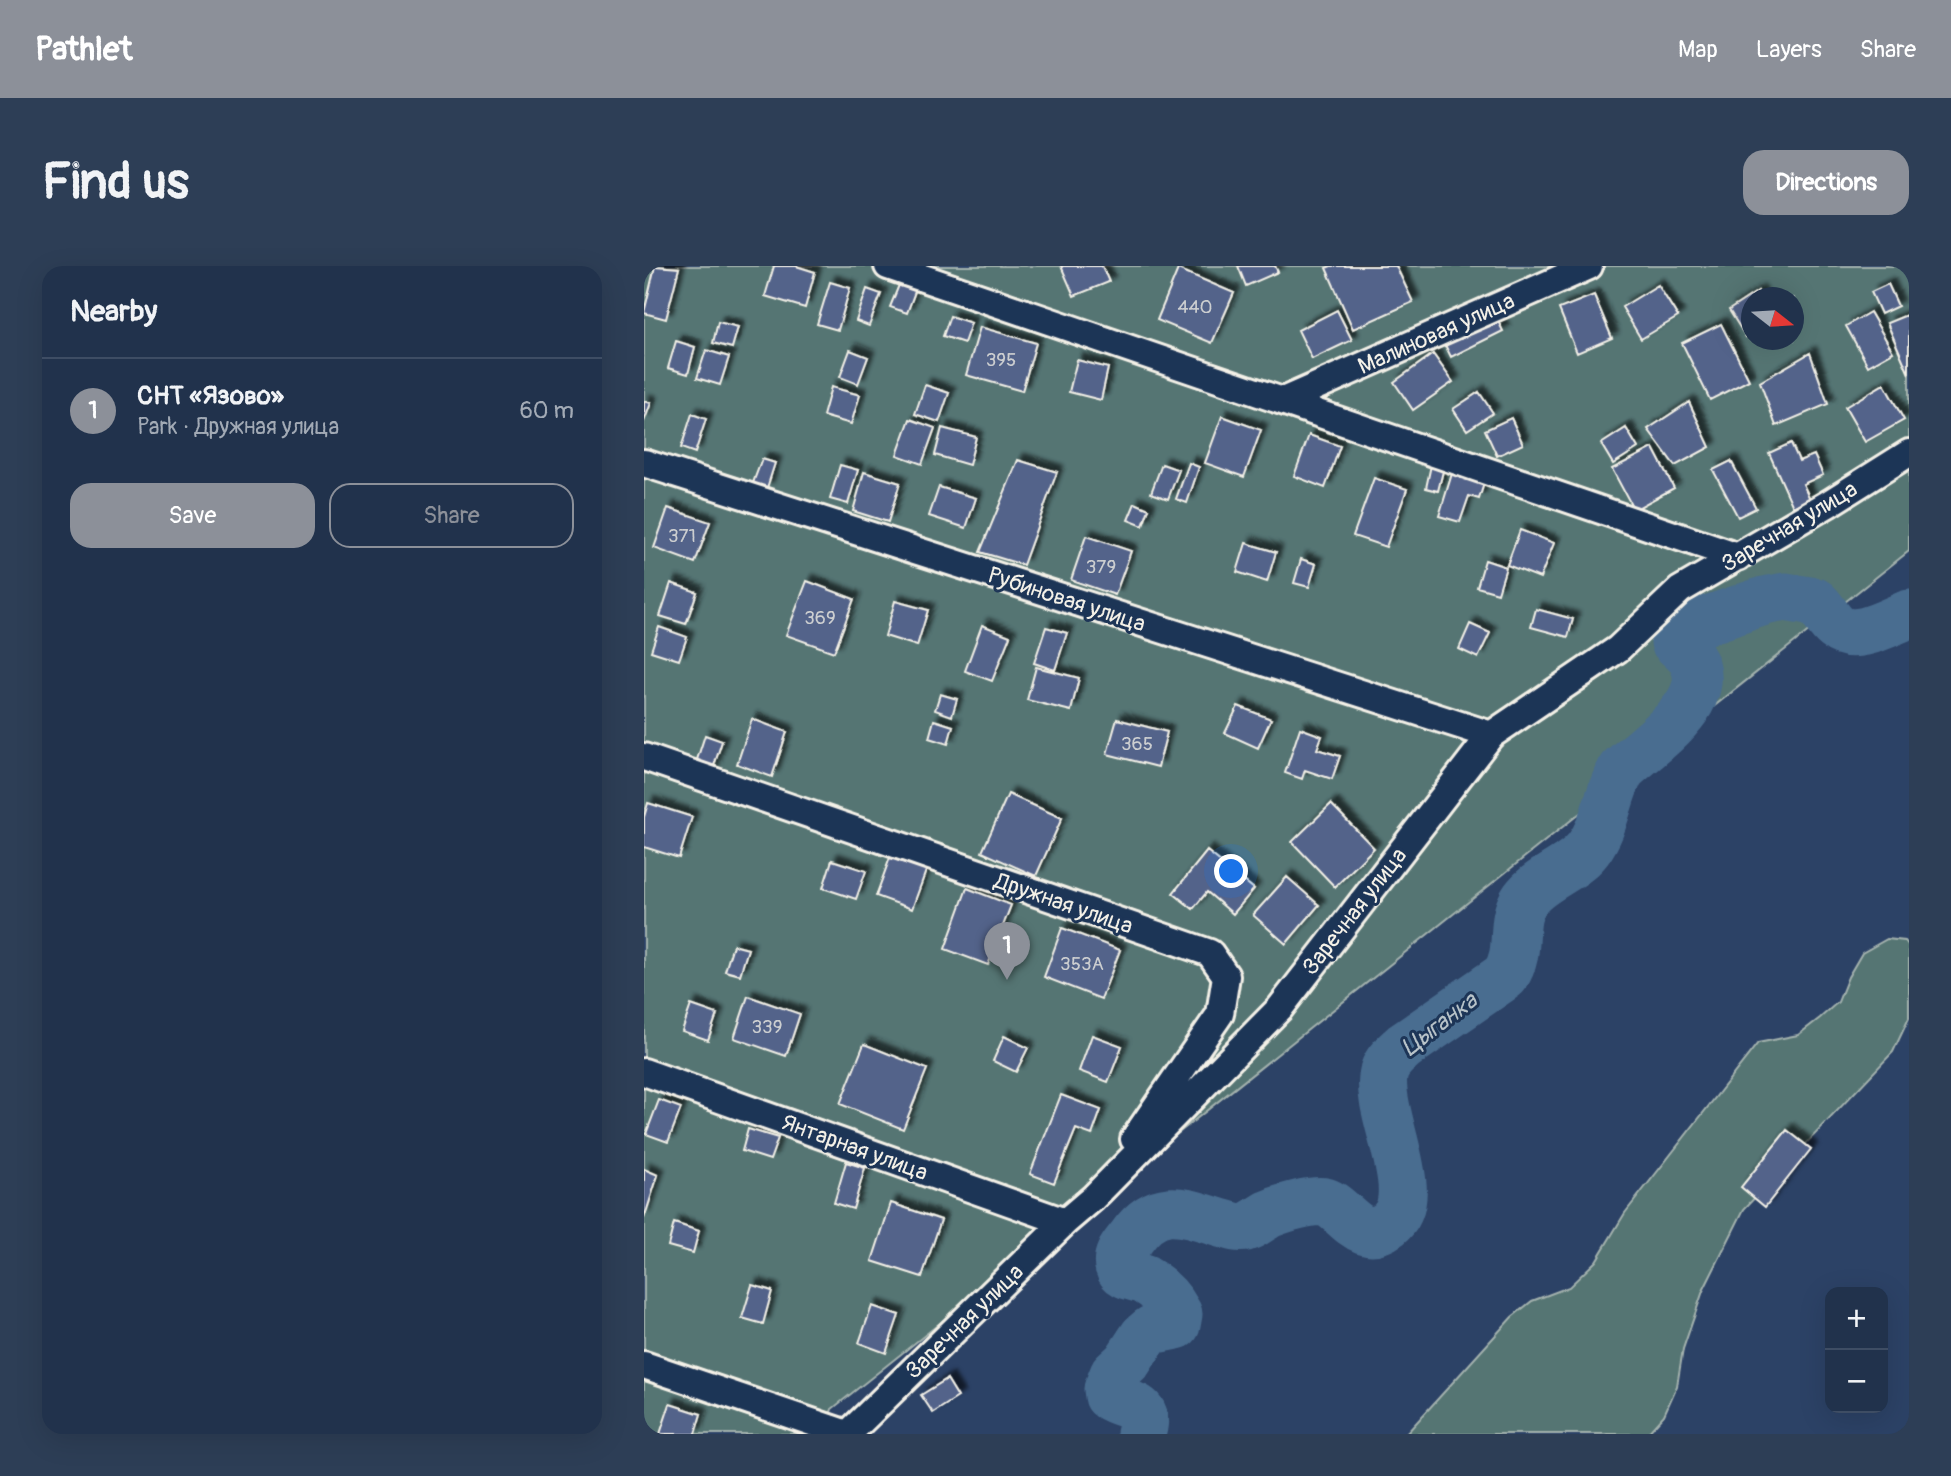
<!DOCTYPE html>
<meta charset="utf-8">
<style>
body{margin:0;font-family:Pangolin,sans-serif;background:#2d3e56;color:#f1f3f6}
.controls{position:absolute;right:21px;bottom:21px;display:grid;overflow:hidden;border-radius:14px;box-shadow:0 7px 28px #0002}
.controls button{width:63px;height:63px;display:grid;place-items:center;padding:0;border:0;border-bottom:2px solid #3e4d64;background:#21324c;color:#f1f3f6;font:35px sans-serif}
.compass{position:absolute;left:1097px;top:21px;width:63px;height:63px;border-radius:50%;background:#21324c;box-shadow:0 7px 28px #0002;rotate:107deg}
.you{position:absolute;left:588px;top:606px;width:24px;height:24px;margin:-18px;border:5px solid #fff;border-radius:50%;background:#1a73e8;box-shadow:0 0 0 10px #1a73e833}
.badge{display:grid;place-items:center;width:46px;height:46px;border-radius:50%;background:#8c9099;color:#fff;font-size:23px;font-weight:700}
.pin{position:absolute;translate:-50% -58px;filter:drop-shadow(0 2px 4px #0008)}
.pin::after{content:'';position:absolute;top:37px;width:24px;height:21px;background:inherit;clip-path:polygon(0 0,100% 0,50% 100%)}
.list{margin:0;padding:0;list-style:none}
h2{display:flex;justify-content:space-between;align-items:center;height:91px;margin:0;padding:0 28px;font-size:30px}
h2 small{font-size:23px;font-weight:400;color:#a2aab5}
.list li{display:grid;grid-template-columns:46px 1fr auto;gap:21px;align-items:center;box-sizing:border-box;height:105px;padding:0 28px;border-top:2px solid #3e4d64}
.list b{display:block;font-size:26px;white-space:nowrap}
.list p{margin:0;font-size:23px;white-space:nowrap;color:#a2aab5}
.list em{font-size:23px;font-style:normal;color:#a2aab5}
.actions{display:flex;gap:14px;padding:21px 28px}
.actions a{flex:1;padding:16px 0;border:2px solid #8c9099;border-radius:21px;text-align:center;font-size:24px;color:#8c9099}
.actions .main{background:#8c9099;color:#fff}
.map{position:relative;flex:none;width:1265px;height:1168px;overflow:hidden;border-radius:21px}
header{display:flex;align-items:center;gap:42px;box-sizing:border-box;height:98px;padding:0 35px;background:#8c9099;color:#fff}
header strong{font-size:33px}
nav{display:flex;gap:38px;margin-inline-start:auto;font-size:24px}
.intro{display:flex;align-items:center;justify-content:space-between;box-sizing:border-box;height:168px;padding:0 42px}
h1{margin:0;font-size:49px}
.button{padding:18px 32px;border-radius:21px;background:#8c9099;color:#fff;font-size:24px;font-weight:700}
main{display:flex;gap:42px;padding:0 42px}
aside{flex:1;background:#21324c;border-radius:21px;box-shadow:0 7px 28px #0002}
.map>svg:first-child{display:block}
.green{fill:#547473;stroke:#a4b2ae;stroke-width:2;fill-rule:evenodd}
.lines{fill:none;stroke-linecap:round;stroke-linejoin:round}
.river{stroke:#4a6d90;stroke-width:49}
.building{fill:#53638a;stroke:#f4f1e8;stroke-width:2;filter:url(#shadow)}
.street-casing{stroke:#f4f1e8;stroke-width:32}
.street{stroke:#1d3557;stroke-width:26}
.labels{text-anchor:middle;stroke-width:6;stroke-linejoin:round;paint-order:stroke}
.number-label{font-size:19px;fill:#ccced0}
.street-label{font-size:23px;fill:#f4f1e8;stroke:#1d3557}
.water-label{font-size:24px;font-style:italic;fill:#b8c3c9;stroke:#1d3557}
</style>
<header>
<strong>Pathlet</strong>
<nav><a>Map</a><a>Layers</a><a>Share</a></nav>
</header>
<div class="intro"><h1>Find us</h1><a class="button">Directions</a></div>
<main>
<aside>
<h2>Nearby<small></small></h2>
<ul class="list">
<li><span class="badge">1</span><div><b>СНТ «Язово»</b><p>Park · Дружная улица</p></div><em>60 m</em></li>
</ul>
<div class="actions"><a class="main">Save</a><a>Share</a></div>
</aside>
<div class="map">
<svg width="1265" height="1168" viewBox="0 0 1265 1168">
<defs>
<filter id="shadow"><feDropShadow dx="6" dy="-6" stdDeviation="2" flood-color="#0009"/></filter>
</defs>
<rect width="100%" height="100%" fill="#2c4266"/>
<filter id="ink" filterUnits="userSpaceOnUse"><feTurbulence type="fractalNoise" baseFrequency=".0143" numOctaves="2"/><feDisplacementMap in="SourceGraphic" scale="14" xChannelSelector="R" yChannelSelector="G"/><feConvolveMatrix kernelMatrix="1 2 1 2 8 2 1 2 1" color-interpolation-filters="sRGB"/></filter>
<g filter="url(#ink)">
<!-- green -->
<path class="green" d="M0 0H1265V285L188 1143 180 1168H0ZM1108 32H1150V74H1108Z
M1243 673 1261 675 1265 680V752L1249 786 1100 943 1059 1025 1039 1083 1033 1120 1020 1149 1003 1168H762L868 1051 888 1035 925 1021 952 995 981 947 1114 777 1154 769 1176 752 1194 736 1204 711 1218 687Z"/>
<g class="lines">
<!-- river -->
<path class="river" d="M497 1168C508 1136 484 1142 465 1130L464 1123 470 1108 483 1096 500 1070 507 1064 532 1059 534 1048C527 1035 515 1022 501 1014 492 1010 478 1011 475 1000 472 989 481 980 487 972 513 934 539 945 576 957 584 959 593 963 602 961 610 959 617 952 625 948 637 943 669 933 681 936 701 942 716 980 745 958 782 929 729 843 740 805 743 795 752 787 760 780L861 710C879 684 864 657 881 633 897 611 927 605 944 583 962 559 963 530 977 504 1002 479 1075 435 1047 392 1043 386 1036 381 1031 376V371L1034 364 1120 335 1141 331 1171 336C1180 343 1183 354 1192 361 1211 377 1246 355 1265 348"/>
</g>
<!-- building -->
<path class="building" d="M11 0 35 2 22 53 0 47Z
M130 0H152L171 6 161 42 121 30Z
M417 0H458L465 16 430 30Z
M594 0H631L634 6 602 20Z
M687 0H752L769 36 709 63 682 2Z
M534 3 590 27 568 77 513 54Z
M257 14 273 20 263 47 246 41Z
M186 16 206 22 194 64 173 58Z
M1244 18 1254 40 1237 48 1227 26Z
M1014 19 1034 51 997 73 978 41Z
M223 23 237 28 225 60 212 55Z
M1114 25 1118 32H1108V67L1102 71 1085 44Z
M950 29 968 72 933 87 915 43Z
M693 44 708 74 668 93 654 64Z
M1226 46 1249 86 1224 100 1202 60Z
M1265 48V108L1243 57Z
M851 49 859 65 807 91 799 75Z
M306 50 327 57 320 77 299 70Z
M74 56 94 61 88 82 69 77Z
M1077 58 1105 114 1066 134 1038 77Z
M336 61 392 77 378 125 322 109Z
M32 75 51 81 44 108 24 102Z
M62 84 85 91 76 119 53 112Z
M206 84 224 91 214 118 196 111Z
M1166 87 1184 138 1132 160 1116 116Z
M789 88 809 116 769 144 750 116Z
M433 94 464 102 457 134 425 126Z
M1240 118 1260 154 1221 176 1201 141Z
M281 119 305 127 295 156 271 148Z
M187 121 216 129 207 158 179 150Z
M835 126 849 147 823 164 809 143Z
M0 135 7 137 0 156Z
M1045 136 1066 181 1031 200 1004 163Z
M48 148 62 153 51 187 37 182Z
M578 150 617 164 600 211 561 197Z
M867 152 879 178 853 190 841 164Z
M266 153 291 162 278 198 253 189Z
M298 162 332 171 325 199 291 189Z
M982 162 994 182 969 198 957 178Z
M665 169 696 180 681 222 650 210Z
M1147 177 1155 195 1170 189 1179 209 1159 218 1166 233 1149 241 1125 187Z
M1009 182 1030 222 990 244 968 203Z
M118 193 131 197 123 222 109 217Z
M374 194 413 206 379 299 336 286Z
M1087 195 1112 242 1094 251 1069 204Z
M545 197 555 201 543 237 532 233Z
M518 198 535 204 524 233 507 227Z
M196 199 214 204 204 238 186 233Z
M787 199 800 201 794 225 782 222Z
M810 201 842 211 835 233 825 230 816 256 795 250Z
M220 206 256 217 244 256 209 245Z
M730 212 763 223 742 281 709 270Z
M295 221 332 232 322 262 285 250Z
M491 237 505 243 499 260 484 254Z
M24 242 66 256 51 297 10 282Z
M876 264 910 277 896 312 863 299Z
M442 270 487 285 471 329 427 314Z
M602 277 632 286 623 316 593 306Z
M657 293 672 298 665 321 650 317Z
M841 294 862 301 854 327 833 321Z
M163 315 210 333 190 386 142 369Z
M27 317 53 326 42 358 16 350Z
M251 335 284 344 273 380 241 370Z
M892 343 929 353 924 371 887 361Z
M826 358 846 367 834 392 815 383Z
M338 359 366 370 348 415 321 405Z
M15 361 43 371 35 394 7 385Z
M402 361 423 367 411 404 390 397Z
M392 401 435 412 427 445 383 434Z
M296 428 313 433 308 450 291 444Z
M594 440 627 453 614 482 581 467Z
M108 453 143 466 128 511 93 498Z
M473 453 523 466 514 501 463 488Z
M290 454 309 460 304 478 285 472Z
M656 462 678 470 673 483 696 490 688 513 661 504 658 513 641 507Z
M61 469 78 475 68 506 51 500Z
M364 528 418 552 392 610 338 586Z
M4 537 48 551 35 592 0 581V551Z
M687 538 730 582 691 621 648 576Z
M563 585 610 623 589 648 563 626 549 643 529 627Z
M247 589 283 602 268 643 232 630Z
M188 594 222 605 212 633 179 622Z
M643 611 675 639 642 678 609 649Z
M323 622 367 639 344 699 301 683Z
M418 662 476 684 457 733 400 711Z
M89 679 104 683 96 709 81 705Z
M104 730 156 748 142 790 90 772Z
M47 739 73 748 64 774 38 765Z
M448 769 478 780 464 816 435 805Z
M360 770 384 782 372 806 349 795Z
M220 778 283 803 259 863 196 838Z
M417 829 457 844 448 869 432 863 410 917 386 908Z
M15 834 37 842 24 876 2 868Z
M104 863 134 872 126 894 98 885Z
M1143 864 1167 883 1121 941 1097 921Z
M202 896 221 902 209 943 190 937Z
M0 903 14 909 0 953Z
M247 937 297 954 278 1011 228 995Z
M30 957 55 965 49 987 24 980Z
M108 1019 128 1025 119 1058 98 1052Z
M228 1040 255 1049 242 1087 215 1077Z
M303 1113 314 1131 289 1147 277 1129Z
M26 1138 57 1148 51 1168H16Z"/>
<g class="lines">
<defs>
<path id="street" d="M244 0 1094 291
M639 135 945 0
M0 197 847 469
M0 491 566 687 582 710 576 748 490 873
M0 806 421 956
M0 1099 203 1168
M204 1168 421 956 449 932 636 742 847 469 974 383 1036 324 1184 238 1265 187"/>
</defs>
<!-- street casing -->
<use href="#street" class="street-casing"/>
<!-- street -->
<use href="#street" class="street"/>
</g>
</g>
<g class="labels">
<!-- number labels -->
<g class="number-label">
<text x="551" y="47">440</text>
<text x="357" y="100">395</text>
<text x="38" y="276">371</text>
<text x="457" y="307">379</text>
<text x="176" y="358">369</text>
<text x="493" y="484">365</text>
<text x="438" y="704">353А</text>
<text x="123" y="767">339</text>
</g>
<!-- street labels -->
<g class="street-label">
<text transform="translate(792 67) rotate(-24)" y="8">Малиновая улица</text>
<text transform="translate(1145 260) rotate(-31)" y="8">Заречная улица</text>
<text transform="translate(423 333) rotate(18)" y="8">Рубиновая улица</text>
<text transform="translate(420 637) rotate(19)" y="8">Дружная улица</text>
<text transform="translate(710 645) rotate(-52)" y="8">Заречная улица</text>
<text transform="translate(211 881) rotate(20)" y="8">Янтарная улица</text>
<text transform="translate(320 1055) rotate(-44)" y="8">Заречная улица</text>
</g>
<!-- water labels -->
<g class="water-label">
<text transform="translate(795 758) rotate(-37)" y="8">Цыганка</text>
</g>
</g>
</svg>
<div class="controls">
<button>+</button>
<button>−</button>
</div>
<svg class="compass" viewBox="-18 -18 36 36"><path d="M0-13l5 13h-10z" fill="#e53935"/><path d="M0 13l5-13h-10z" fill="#a2aab5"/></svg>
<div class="you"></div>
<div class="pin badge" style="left:363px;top:714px">1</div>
</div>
</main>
